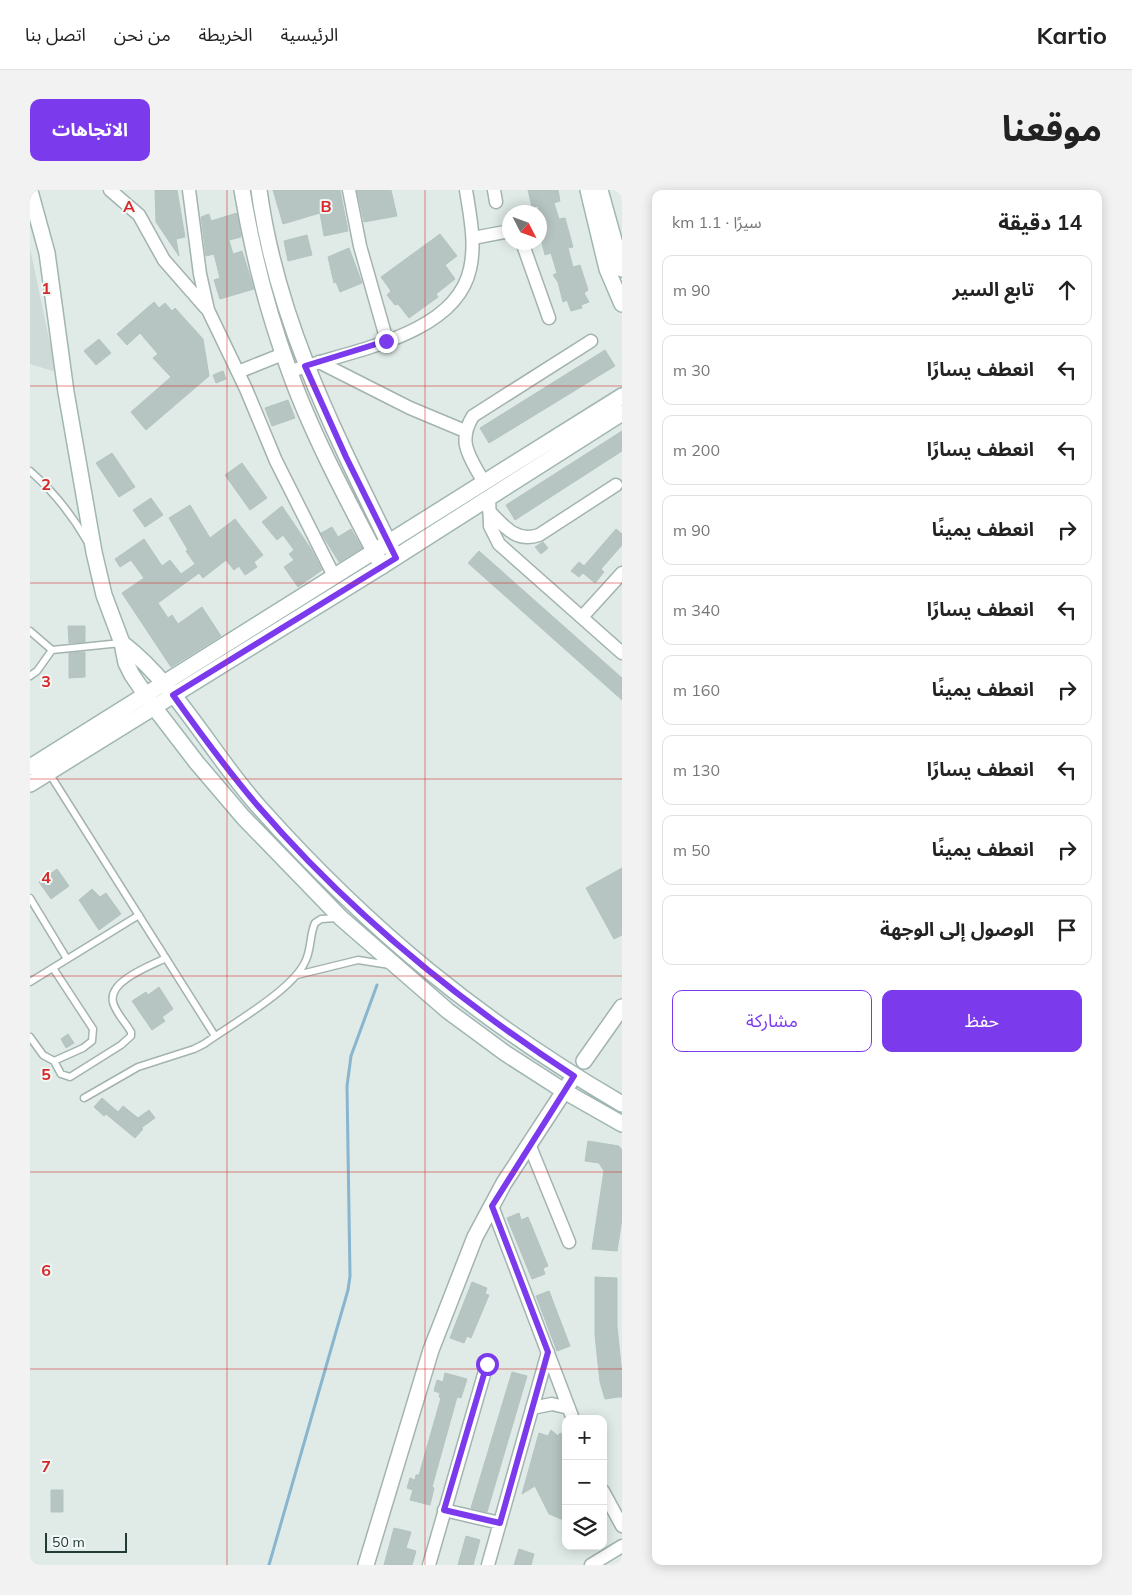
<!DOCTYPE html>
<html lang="ar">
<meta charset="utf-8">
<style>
body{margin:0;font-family:Mulish,"Noto Sans Arabic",sans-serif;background:#f2f2f2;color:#222;direction:rtl}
.controls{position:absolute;right:15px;bottom:15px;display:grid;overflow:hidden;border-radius:10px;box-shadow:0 2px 12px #0003}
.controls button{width:45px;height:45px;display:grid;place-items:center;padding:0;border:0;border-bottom:1px solid #e0e0e0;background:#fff;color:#222;font:25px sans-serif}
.compass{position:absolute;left:472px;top:15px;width:45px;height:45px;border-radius:50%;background:#fff;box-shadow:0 2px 12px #0003;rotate:132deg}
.scale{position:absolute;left:15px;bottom:12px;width:82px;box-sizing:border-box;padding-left:5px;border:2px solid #213b39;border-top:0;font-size:14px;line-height:18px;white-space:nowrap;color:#213b39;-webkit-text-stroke:4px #f0f7f5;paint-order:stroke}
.stop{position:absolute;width:15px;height:15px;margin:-11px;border:4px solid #7c3aed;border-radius:50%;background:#fff}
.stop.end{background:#7c3aed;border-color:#fff;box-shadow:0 1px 5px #0008}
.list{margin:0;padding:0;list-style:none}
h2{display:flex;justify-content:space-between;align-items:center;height:65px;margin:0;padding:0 20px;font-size:21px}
h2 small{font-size:16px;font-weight:400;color:#767676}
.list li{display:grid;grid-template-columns:32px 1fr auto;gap:15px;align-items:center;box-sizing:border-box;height:70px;margin:0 10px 10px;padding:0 10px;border:1px solid #e0e0e0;border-radius:10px}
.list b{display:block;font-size:19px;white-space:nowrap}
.list em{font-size:16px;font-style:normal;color:#767676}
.actions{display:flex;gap:10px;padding:15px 20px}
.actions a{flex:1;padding:11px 0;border:1px solid #7c3aed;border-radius:10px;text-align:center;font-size:18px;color:#7c3aed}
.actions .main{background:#7c3aed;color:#fff}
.icon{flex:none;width:28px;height:28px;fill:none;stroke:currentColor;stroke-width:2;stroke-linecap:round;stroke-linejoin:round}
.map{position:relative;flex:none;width:592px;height:1375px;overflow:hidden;direction:ltr;border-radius:10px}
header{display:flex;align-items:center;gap:30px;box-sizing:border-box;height:70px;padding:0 25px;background:#fff;border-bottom:1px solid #e0e0e0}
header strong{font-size:24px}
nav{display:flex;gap:28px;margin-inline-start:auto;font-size:18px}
.intro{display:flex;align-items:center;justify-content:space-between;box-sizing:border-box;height:120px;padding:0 30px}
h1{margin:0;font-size:35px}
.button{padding:12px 22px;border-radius:10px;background:#7c3aed;color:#fff;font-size:18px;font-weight:700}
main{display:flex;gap:30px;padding:0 30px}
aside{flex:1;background:#fff;border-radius:10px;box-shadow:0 2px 12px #0003}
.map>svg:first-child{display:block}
.built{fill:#cedad7}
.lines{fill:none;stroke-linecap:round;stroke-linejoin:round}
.stream{stroke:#89b5cf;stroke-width:3}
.building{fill:#b6c5c2;stroke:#b3c4c1}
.service-casing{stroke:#a3b3b0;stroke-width:9}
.minor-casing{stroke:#a3b3b0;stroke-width:15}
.tertiary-casing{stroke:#a3b3b0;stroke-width:18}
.secondary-casing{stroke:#9fb6b3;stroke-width:18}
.service{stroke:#fff;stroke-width:6}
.minor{stroke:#fff;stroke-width:12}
.tertiary{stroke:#fff;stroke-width:15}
.secondary{stroke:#fff;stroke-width:15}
.route{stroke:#7c3aed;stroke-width:6}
.grid{fill:none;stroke:#d62828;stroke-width:1;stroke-opacity:0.55}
.grid-label{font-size:16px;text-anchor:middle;font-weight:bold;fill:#d62828;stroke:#f0f7f5;stroke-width:4;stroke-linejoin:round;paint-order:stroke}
</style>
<header>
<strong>Kartio</strong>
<nav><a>الرئيسية</a><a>الخريطة</a><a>من نحن</a><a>اتصل بنا</a></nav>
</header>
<div class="intro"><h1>موقعنا</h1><a class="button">الاتجاهات</a></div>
<main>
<aside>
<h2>14 دقيقة<small>سيرًا · 1.1 km</small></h2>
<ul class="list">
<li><svg class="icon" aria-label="ahead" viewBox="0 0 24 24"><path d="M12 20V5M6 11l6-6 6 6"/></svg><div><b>تابع السير</b></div><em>90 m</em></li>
<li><svg class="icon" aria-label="left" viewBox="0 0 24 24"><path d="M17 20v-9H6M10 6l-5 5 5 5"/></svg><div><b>انعطف يسارًا</b></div><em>30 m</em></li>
<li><svg class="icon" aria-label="left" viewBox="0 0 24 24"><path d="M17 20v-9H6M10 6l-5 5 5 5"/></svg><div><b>انعطف يسارًا</b></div><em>200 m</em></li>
<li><svg class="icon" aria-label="right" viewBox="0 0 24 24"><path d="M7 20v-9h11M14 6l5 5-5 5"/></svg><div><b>انعطف يمينًا</b></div><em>90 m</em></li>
<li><svg class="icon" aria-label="left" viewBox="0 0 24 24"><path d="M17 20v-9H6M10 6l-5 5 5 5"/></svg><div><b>انعطف يسارًا</b></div><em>340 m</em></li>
<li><svg class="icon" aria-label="right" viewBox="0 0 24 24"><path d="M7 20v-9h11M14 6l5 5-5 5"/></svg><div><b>انعطف يمينًا</b></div><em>160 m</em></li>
<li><svg class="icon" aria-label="left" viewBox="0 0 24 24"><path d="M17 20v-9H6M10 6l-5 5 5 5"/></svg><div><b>انعطف يسارًا</b></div><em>130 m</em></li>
<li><svg class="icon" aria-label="right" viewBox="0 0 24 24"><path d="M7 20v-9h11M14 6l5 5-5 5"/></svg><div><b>انعطف يمينًا</b></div><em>50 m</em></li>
<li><svg class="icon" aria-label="arrive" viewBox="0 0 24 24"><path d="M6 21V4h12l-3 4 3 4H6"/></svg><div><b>الوصول إلى الوجهة</b></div></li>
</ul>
<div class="actions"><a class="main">حفظ</a><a>مشاركة</a></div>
</aside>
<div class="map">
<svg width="592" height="1375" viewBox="0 0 592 1375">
<rect width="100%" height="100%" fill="#e0ebe8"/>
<!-- built -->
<path class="built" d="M0 58 26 182 0 174Z"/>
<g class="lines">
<!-- stream -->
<path class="stream" d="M239 1375 318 1100 320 1086 317 896 321 866 347 795"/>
</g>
<!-- building -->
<path class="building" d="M125 0H147L155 47 146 49 149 66 126 32Z
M243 0H310L318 41 294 46 290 23 253 34Z
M327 0H361L367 26 334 32Z
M498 0H528L530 11 524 13 529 29 535 28 543 57 538 58 543 77 550 75 558 100 554 103 559 112 551 115 552 118 541 121 537 110 533 112 528 92 523 85 527 83 521 63 515 65 510 45V36L512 35 508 16 502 17Z
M207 23 211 47 199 50 203 64 212 61 224 99 190 109 184 90 190 88 184 64 176 66 171 27 179 24 181 31Z
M410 44 427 66 415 75 425 89 406 104 408 107 379 128 368 114 365 115 357 105 361 101 351 87Z
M277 45 282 65 258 71 254 51Z
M319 58 332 93 310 102 306 92 304 93 298 67Z
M124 112 129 118 135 113 142 121 145 118 173 149 179 186 116 240 101 222 141 187 123 168 128 164 110 143 97 155 87 144Z
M69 149 81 163 66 175 54 161Z
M575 160 585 176 459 253 450 238Z
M193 181 196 189 186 193 183 185Z
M258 210 265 228 242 236 235 218Z
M592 241V261L485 330 476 315Z
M82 263 105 297 89 307 66 273Z
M212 273 237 308 220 320 195 285Z
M121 308 133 325 115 337 103 320Z
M160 315 180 348 205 329 233 365 224 372 227 377 215 385 209 376 204 380 196 370 173 388 169 383 128 413 138 428 142 425 148 434 172 417 191 446 141 477 92 403 114 388 101 370 90 377 85 369 114 349 132 376 140 370 151 384 165 374 156 361 158 360 139 328Z
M252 316 281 359 292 380 268 397 254 377 264 370 259 364 264 360 253 345 247 350 232 332Z
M302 337 308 347 321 339 332 358 309 372 291 343Z
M586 339 592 344V355L571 379 574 382 565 393 553 383 549 387 541 381 549 372 554 376Z
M513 352 518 358 511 364 505 357Z
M449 361 592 488V510L438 373Z
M38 436H55V452L39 453Z
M55 462V487L39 488V463Z
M592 678V745L584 749 556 698Z
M27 679 39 696 21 709 9 692Z
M62 699 70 707 76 703 91 724 69 740 49 710Z
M129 797 143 819 132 827 135 831 122 840 102 811 116 802 118 805Z
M38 844 44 853 36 858 31 849Z
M72 908 88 922 93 916 108 928 119 920 125 928 111 938 113 939 105 948 76 924 74 926 64 917Z
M558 951 589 956 592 960V1029L587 1061 562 1059 574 981 569 973 555 971Z
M489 1023 491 1030 498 1027 518 1076 513 1078 515 1084 502 1089 477 1028Z
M565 1087 587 1088V1136L592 1184V1207H588L575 1209 570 1192 565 1145Z
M442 1092 457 1098 455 1104 459 1105 441 1148 437 1146 434 1153 420 1148Z
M519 1101 540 1156 527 1161 506 1106Z
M482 1182 497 1186 457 1322 441 1318Z
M415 1183 437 1189 431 1208 427 1207 402 1297 404 1298 400 1315 380 1310 383 1300 377 1298 380 1288 385 1290 386 1285H389L411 1208 409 1207 410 1203 404 1201 407 1190 413 1192Z
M521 1240 528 1246 530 1243 536 1247V1271L532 1284H536V1331L519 1324 505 1296 492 1304 509 1243 518 1246Z
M21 1300H33V1322H21Z
M364 1338 381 1342 376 1358 386 1361 382 1375H354Z
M436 1346 450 1350 443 1375H428Z
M489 1359 504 1364 501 1375H484Z"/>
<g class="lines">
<defs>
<path id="service" d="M0 281C24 302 41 323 57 351
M0 441 22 460 91 453
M0 486 7 481 22 460
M19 583 185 846
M0 708 37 769
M267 785 328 770 360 775
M0 792 109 725
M0 847 13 865 24 871 53 858 62 851 63 839 23 778
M24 871 31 884 40 887 91 855 101 846V842C96 833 85 822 83 812 78 791 120 776 136 768
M54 908 108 877 164 859 174 854C202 834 259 802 274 774 282 761 279 746 285 733L291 729 307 728"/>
<path id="minor" d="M80 0 109 25 134 70 176 118
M159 0 170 84 178 120 216 199 246 271 304 386
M319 0 330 56 357 151
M464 0 466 12
M443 48 480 41
M492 52 519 128
M289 172 380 218 435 241
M208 182 253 164
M259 182C314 161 425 148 440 79 446 53 440 26 436 0
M454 293C441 268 426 253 443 226L561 151
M459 307 460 336 469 354 592 463
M459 321C474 336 486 353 509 345L586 295
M552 427 592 383
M499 954 539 1052
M462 1016 543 1229
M502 1218 522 1214 539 1218
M573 1301 592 1336
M414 1320 470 1333
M399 1375 457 1174
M458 1375 518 1162
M561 1375 592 1356"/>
<path id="tertiary" d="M212 0C222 60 238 123 259 180 282 245 320 315 352 376
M229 0C247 133 306 245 364 364
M554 871 592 817
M336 1375 401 1160 445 1047 474 993 544 886"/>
<path id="secondary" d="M558 0 577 79 592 114
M570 0 592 79
M0 1 17 63 36 202 64 362 74 405 92 453 96 473 102 485 124 517 167 573 213 627 311 728 418 821 475 863 534 901 592 934
M92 453C147 495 183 566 230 618 340 741 450 831 592 914
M0 577 592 206
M0 594 352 376 592 223"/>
</defs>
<!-- service casing -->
<use href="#service" class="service-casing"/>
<!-- minor casing -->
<use href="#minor" class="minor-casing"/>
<!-- tertiary casing -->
<use href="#tertiary" class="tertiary-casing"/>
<!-- secondary casing -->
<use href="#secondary" class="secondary-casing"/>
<!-- service -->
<use href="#service" class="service"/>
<!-- minor -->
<use href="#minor" class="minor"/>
<!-- tertiary -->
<use href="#tertiary" class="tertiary"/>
<!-- secondary -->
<use href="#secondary" class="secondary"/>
</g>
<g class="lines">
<!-- route -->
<path class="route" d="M356 151 275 176 316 267 366 368 143 505C170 543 198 581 228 616 320 723 427 810 544 886L462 1016 518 1162 470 1333 414 1320 457 1174"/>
</g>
<!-- grid -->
<path class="grid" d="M197 0V1375M395 0V1375M0 196H592M0 393H592M0 589H592M0 786H592M0 982H592M0 1179H592"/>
<g class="grid-label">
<text x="99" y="22">A</text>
<text x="296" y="22">B</text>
<text x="16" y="104">1</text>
<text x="16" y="300">2</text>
<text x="16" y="497">3</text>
<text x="16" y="693">4</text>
<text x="16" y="890">5</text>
<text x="16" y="1086">6</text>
<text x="16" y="1282">7</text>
</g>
</svg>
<div class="controls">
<button>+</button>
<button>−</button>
<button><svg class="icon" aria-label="layers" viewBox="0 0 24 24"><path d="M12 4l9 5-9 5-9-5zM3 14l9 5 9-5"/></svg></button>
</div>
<svg class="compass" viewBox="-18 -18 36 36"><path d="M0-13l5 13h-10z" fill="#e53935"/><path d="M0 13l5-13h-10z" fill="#767676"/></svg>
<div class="scale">50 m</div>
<div class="stop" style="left:457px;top:1174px"></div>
<div class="stop end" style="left:356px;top:151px"></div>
</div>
</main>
